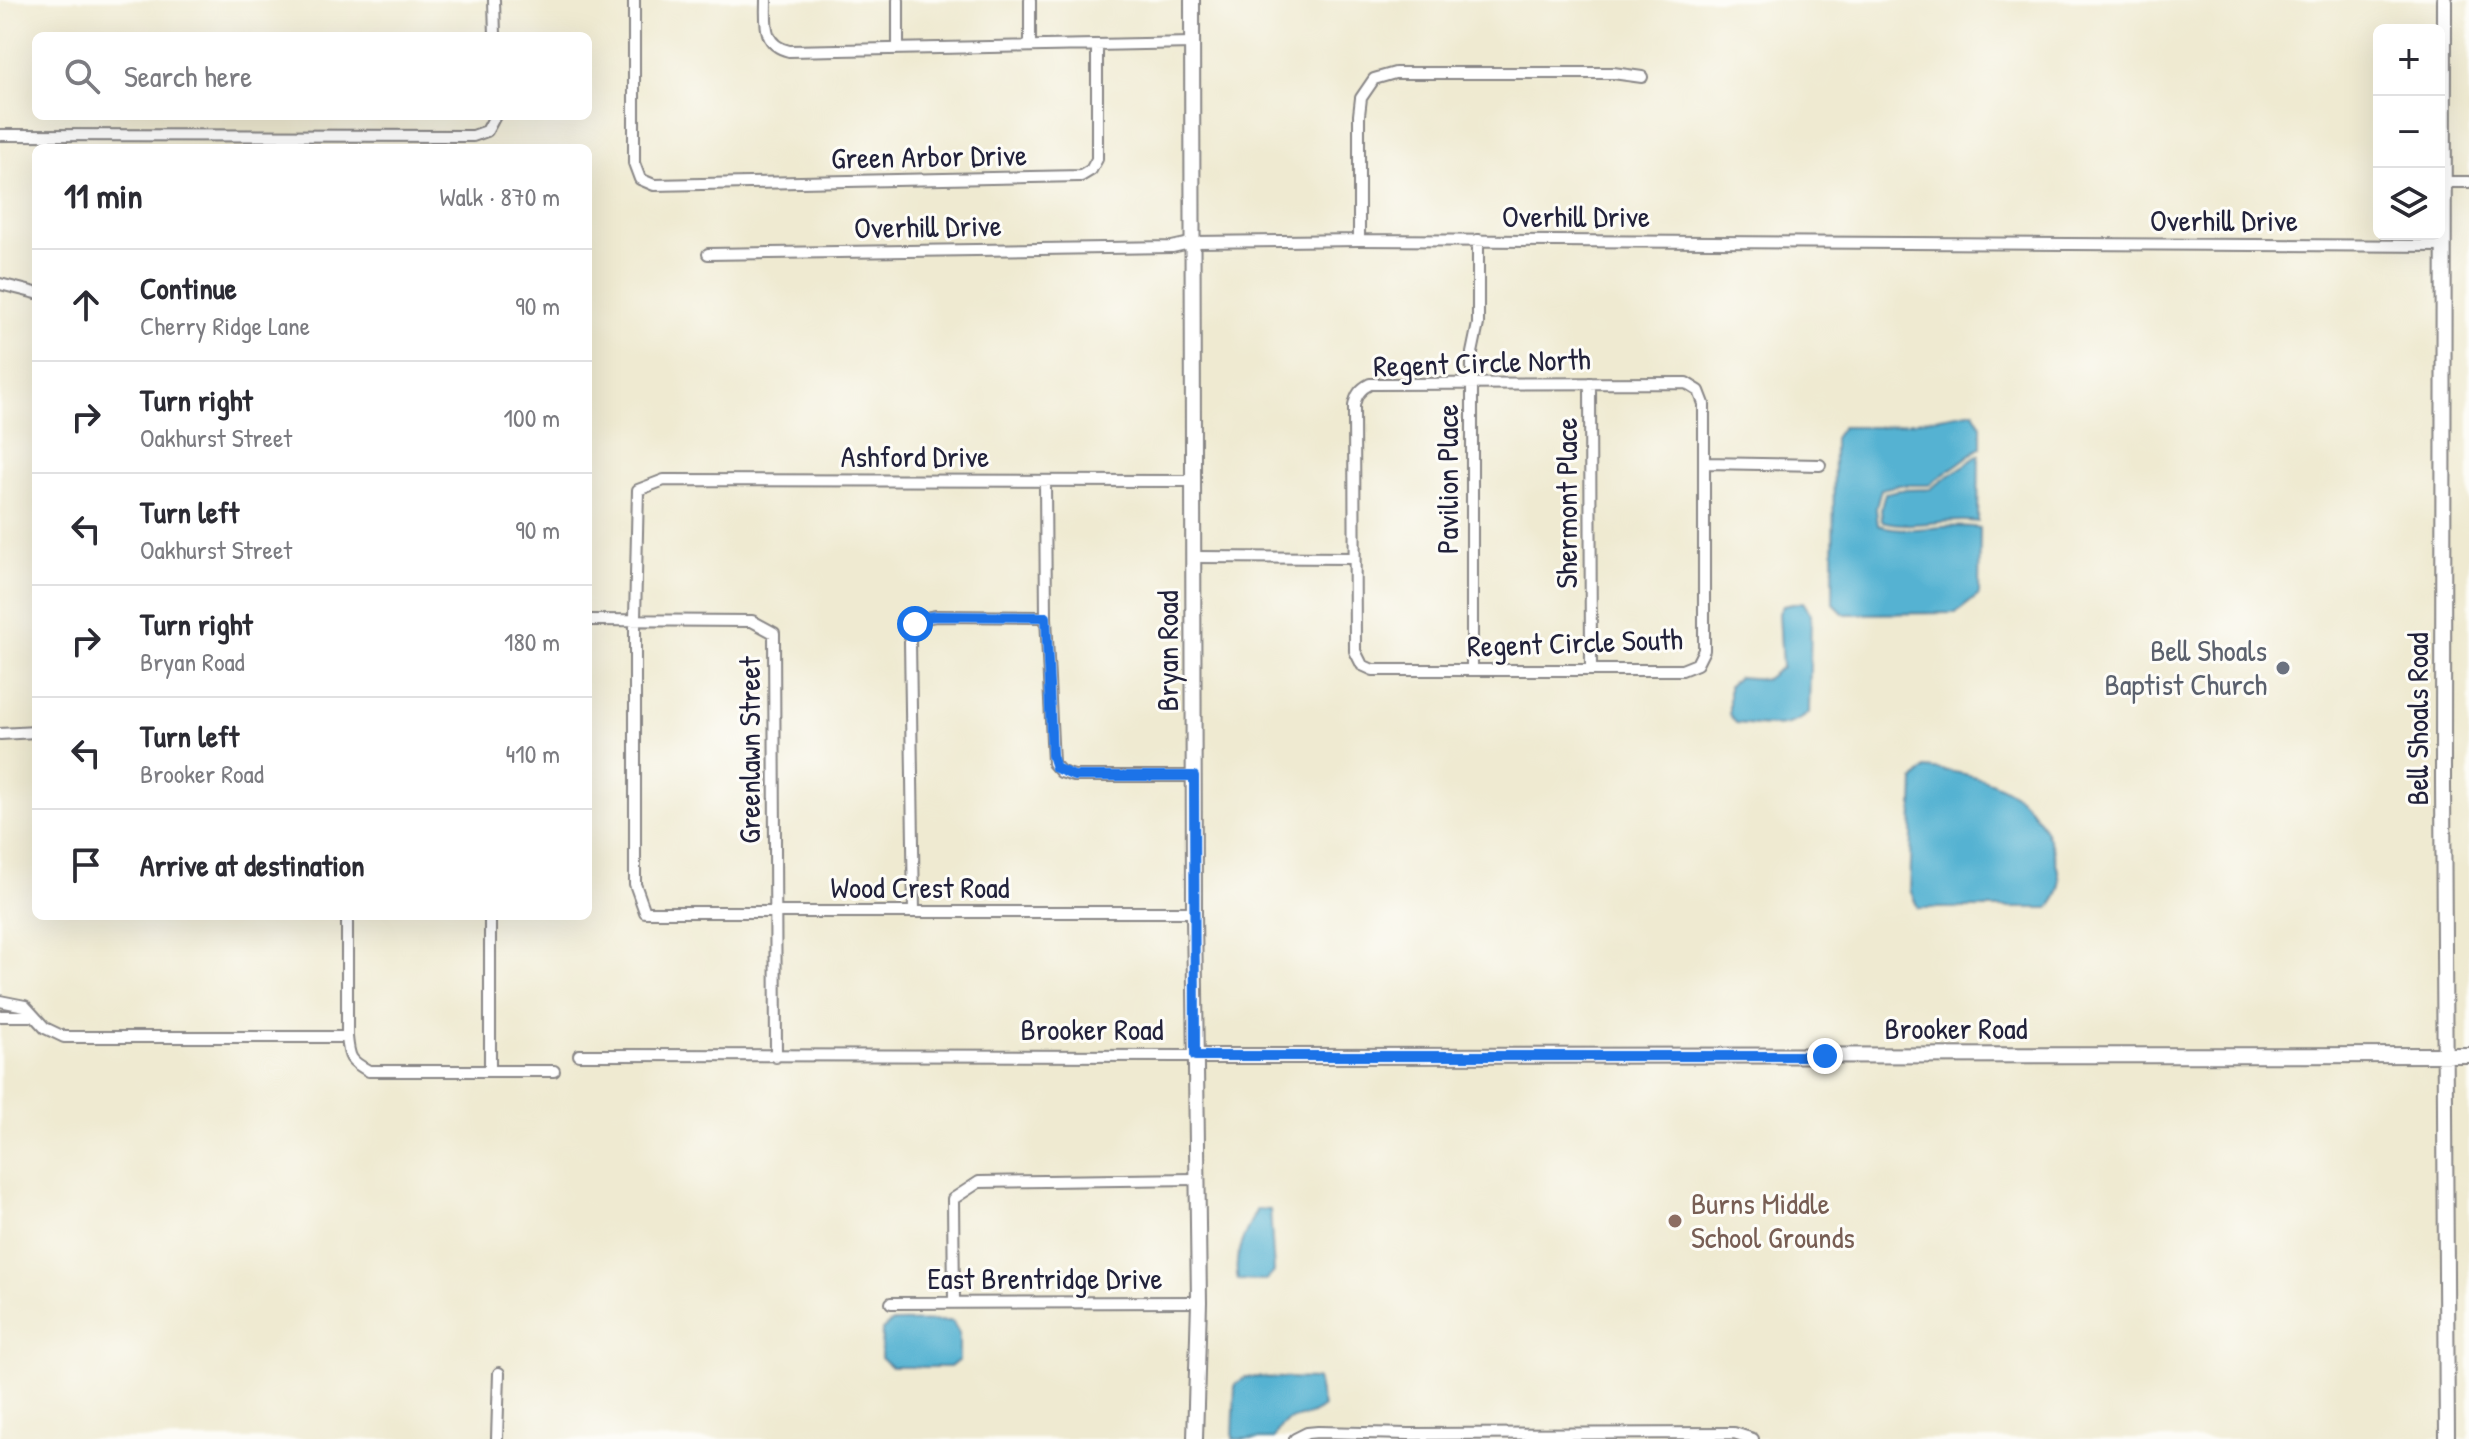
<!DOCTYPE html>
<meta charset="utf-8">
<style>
body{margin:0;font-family:"Patrick Hand",sans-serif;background:#f7f7f7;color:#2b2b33}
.controls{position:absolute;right:24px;top:24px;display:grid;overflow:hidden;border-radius:12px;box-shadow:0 8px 32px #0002}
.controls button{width:72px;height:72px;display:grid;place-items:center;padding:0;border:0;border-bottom:2px solid #e1e1e2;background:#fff;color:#2b2b33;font:40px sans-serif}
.stop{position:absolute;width:24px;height:24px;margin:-18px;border:6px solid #1a73e8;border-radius:50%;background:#fff}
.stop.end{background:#1a73e8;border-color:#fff;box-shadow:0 2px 8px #0008}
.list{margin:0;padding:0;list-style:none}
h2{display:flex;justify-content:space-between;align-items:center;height:104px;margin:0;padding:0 32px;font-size:34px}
h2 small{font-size:26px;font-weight:400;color:#7c7c81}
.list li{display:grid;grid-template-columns:52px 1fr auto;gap:24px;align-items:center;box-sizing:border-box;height:112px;padding:0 32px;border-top:2px solid #e1e1e2}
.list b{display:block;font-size:30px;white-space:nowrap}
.list p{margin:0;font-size:26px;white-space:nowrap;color:#7c7c81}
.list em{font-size:26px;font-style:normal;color:#7c7c81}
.icon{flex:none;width:44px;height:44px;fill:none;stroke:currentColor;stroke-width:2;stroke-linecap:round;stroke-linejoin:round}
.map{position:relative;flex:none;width:2469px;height:1439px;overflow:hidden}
.search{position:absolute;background:#fff;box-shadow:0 8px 32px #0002;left:32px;top:32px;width:560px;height:88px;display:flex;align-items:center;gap:20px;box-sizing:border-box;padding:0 28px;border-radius:12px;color:#7c7c81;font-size:30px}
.panel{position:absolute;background:#fff;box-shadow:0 8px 32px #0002;left:32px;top:144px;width:560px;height:776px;border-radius:12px}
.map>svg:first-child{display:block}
.water{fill:#54b2d2;stroke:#3b6a86;stroke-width:2}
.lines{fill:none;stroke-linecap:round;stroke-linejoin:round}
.street-casing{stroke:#888686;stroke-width:14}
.secondary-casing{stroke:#888686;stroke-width:18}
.street{stroke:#fff;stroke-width:10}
.secondary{stroke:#fff;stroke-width:14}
.route{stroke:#1a73e8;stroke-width:10}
.worship-dot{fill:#6b7280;stroke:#fdfcf7;stroke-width:3}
.education-dot{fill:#8d6e63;stroke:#fdfcf7;stroke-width:3}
.labels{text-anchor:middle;stroke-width:6;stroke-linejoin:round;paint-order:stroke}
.street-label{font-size:30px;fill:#22223b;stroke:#fdfcf7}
.worship-label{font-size:30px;fill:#5b616d;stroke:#fdfcf7;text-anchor:end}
.education-label{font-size:30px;fill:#785e54;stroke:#fdfcf7;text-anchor:start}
</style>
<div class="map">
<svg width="2469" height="1439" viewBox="0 0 2469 1439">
<rect width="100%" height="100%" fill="#fdfcf7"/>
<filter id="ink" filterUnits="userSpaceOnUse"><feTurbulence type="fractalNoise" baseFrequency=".0125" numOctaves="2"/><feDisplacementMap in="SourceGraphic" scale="16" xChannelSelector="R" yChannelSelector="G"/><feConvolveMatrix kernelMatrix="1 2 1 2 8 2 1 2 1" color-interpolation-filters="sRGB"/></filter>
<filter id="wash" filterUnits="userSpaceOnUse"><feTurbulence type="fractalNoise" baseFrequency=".006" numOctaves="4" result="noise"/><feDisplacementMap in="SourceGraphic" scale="32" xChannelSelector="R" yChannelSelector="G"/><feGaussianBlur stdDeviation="1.8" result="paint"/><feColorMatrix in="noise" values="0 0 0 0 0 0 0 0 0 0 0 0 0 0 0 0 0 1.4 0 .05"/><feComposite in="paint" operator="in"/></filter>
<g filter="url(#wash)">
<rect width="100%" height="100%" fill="#efead1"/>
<!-- water -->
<path class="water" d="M1974 411 1981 426V447L1929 485H1899L1881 489 1876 508 1878 525C1912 535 1945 522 1980 528L1979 595 1956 613 1844 614 1833 603 1834 438 1842 427H1883Z
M1979 455 1978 522C1946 517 1914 530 1882 521L1881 508 1885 493 1899 490 1930 489Z
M1803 602 1811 614 1809 713C1787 732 1763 725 1736 723L1729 714V686L1738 677 1766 679 1782 667 1779 613 1783 606Z
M1925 768C1989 774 2041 792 2056 862 2061 884 2064 890 2049 908H1918L1910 890 1914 781Z
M1257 1209 1270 1210 1274 1272 1266 1281 1238 1280C1232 1254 1246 1232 1257 1209Z
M952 1321 959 1333V1360L950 1367H891L881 1358 882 1330 892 1322Z
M1245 1377 1317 1379 1323 1407C1303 1425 1288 1407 1274 1439H1233L1235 1385Z"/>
</g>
<g filter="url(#ink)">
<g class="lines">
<defs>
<path id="street" d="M494 0 495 36
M634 0V163L640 179 654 185 1081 176 1091 170 1097 159V45
M766 0C766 22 762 45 789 51L1193 43
M1030 46V0
M898 49V0
M0 135 473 136 487 131 495 116
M2444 182H2469
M1359 240V115L1361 98 1374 79 1395 73H1613L1642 77
M708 254 1172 247 1194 242 1359 240 2444 246
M0 284 36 293
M1590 383 1591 670
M1686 383 1699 391 1704 404V650L1697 664 1682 670H1373L1362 665 1355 651 1354 406C1356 395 1360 389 1370 384Z
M1705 463 1820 465
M1045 481 1046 617 1053 763 1061 772 1074 776H1194
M1193 481 664 480 638 490 635 619V884L645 912H1194
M1194 557 1354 558
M588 620 752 621 774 633 776 1057
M1472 670V353L1478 324V240
M0 734 36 732
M914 912 910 641C911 625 920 618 936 616L1046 617
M347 916V1037C349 1058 350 1061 369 1071H554
M490 916V1071
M0 1001 25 1006 45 1028 64 1037H347
M0 1016H33
M579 1055 1195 1056
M954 1302 953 1199 979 1182 1196 1179
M891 1303 1199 1302
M497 1439 499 1373
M1295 1439 1307 1433 1318 1432 1409 1434 1734 1433 1753 1439"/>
<path id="secondary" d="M1192 0 1194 912 1199 1302 1195 1439
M2444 0 2443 783 2447 1439
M1195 1056 2469 1055"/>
</defs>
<!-- street casing -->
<use href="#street" class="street-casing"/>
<!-- secondary casing -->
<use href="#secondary" class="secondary-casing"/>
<!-- street -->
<use href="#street" class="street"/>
<!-- secondary -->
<use href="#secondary" class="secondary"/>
</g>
</g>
<g class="lines" filter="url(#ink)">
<!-- route -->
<path class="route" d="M915 624 927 617 936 616 1046 617 1052 755 1056 768 1074 776H1194L1195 1056H1825"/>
</g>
<!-- markers -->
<circle class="worship-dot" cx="2283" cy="668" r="8"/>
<circle class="education-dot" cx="1675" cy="1221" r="8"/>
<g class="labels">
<!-- street labels -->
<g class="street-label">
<text transform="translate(929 157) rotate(-1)" y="10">Green Arbor Drive</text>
<text x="1576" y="227">Overhill Drive</text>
<text x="2224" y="231">Overhill Drive</text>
<text transform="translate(928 227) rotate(-1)" y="10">Overhill Drive</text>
<text transform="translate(1482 363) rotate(-2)" y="10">Regent Circle North</text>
<text x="915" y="467">Ashford Drive</text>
<text transform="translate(1448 479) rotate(-90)" y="10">Pavilion Place</text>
<text transform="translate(1567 503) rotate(-90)" y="10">Shermont Place</text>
<text transform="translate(1575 643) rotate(-2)" y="10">Regent Circle South</text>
<text transform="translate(1168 651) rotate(-90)" y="10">Bryan Road</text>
<text transform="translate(2418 719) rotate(-90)" y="10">Bell Shoals Road</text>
<text transform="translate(750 750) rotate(-90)" y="10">Greenlawn Street</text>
<text x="920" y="898">Wood Crest Road</text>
<text x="1956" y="1039">Brooker Road</text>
<text x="1092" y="1040">Brooker Road</text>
<text x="1045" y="1289">East Brentridge Drive</text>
</g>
<!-- worship labels -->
<g class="worship-label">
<text x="2267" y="661">Bell Shoals<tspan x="2267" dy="34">Baptist Church</tspan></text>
</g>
<!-- education labels -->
<g class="education-label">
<text x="1691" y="1214">Burns Middle<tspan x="1691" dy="34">School Grounds</tspan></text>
</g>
</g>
</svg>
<div class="controls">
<button>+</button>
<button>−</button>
<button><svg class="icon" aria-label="layers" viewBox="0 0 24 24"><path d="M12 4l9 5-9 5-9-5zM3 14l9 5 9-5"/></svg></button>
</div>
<div class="stop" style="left:915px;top:624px"></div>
<div class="stop end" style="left:1825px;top:1056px"></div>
<div class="search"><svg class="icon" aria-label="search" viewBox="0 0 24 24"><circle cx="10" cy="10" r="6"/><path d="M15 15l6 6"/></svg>Search here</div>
<section class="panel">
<h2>11 min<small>Walk · 870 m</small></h2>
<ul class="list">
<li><svg class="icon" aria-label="ahead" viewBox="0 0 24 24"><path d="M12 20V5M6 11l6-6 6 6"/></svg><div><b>Continue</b><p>Cherry Ridge Lane</p></div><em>90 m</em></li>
<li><svg class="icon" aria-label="right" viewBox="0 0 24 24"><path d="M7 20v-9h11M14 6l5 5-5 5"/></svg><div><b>Turn right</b><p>Oakhurst Street</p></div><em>100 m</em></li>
<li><svg class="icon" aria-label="left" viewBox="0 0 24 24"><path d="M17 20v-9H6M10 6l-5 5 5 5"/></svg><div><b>Turn left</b><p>Oakhurst Street</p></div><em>90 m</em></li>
<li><svg class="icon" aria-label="right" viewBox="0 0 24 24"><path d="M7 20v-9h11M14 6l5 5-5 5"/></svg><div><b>Turn right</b><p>Bryan Road</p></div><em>180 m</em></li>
<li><svg class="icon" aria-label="left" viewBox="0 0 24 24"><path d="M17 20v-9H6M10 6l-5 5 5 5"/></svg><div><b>Turn left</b><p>Brooker Road</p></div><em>410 m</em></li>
<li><svg class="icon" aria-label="arrive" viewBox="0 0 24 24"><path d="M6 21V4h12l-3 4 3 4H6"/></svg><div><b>Arrive at destination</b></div></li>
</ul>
</section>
</div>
